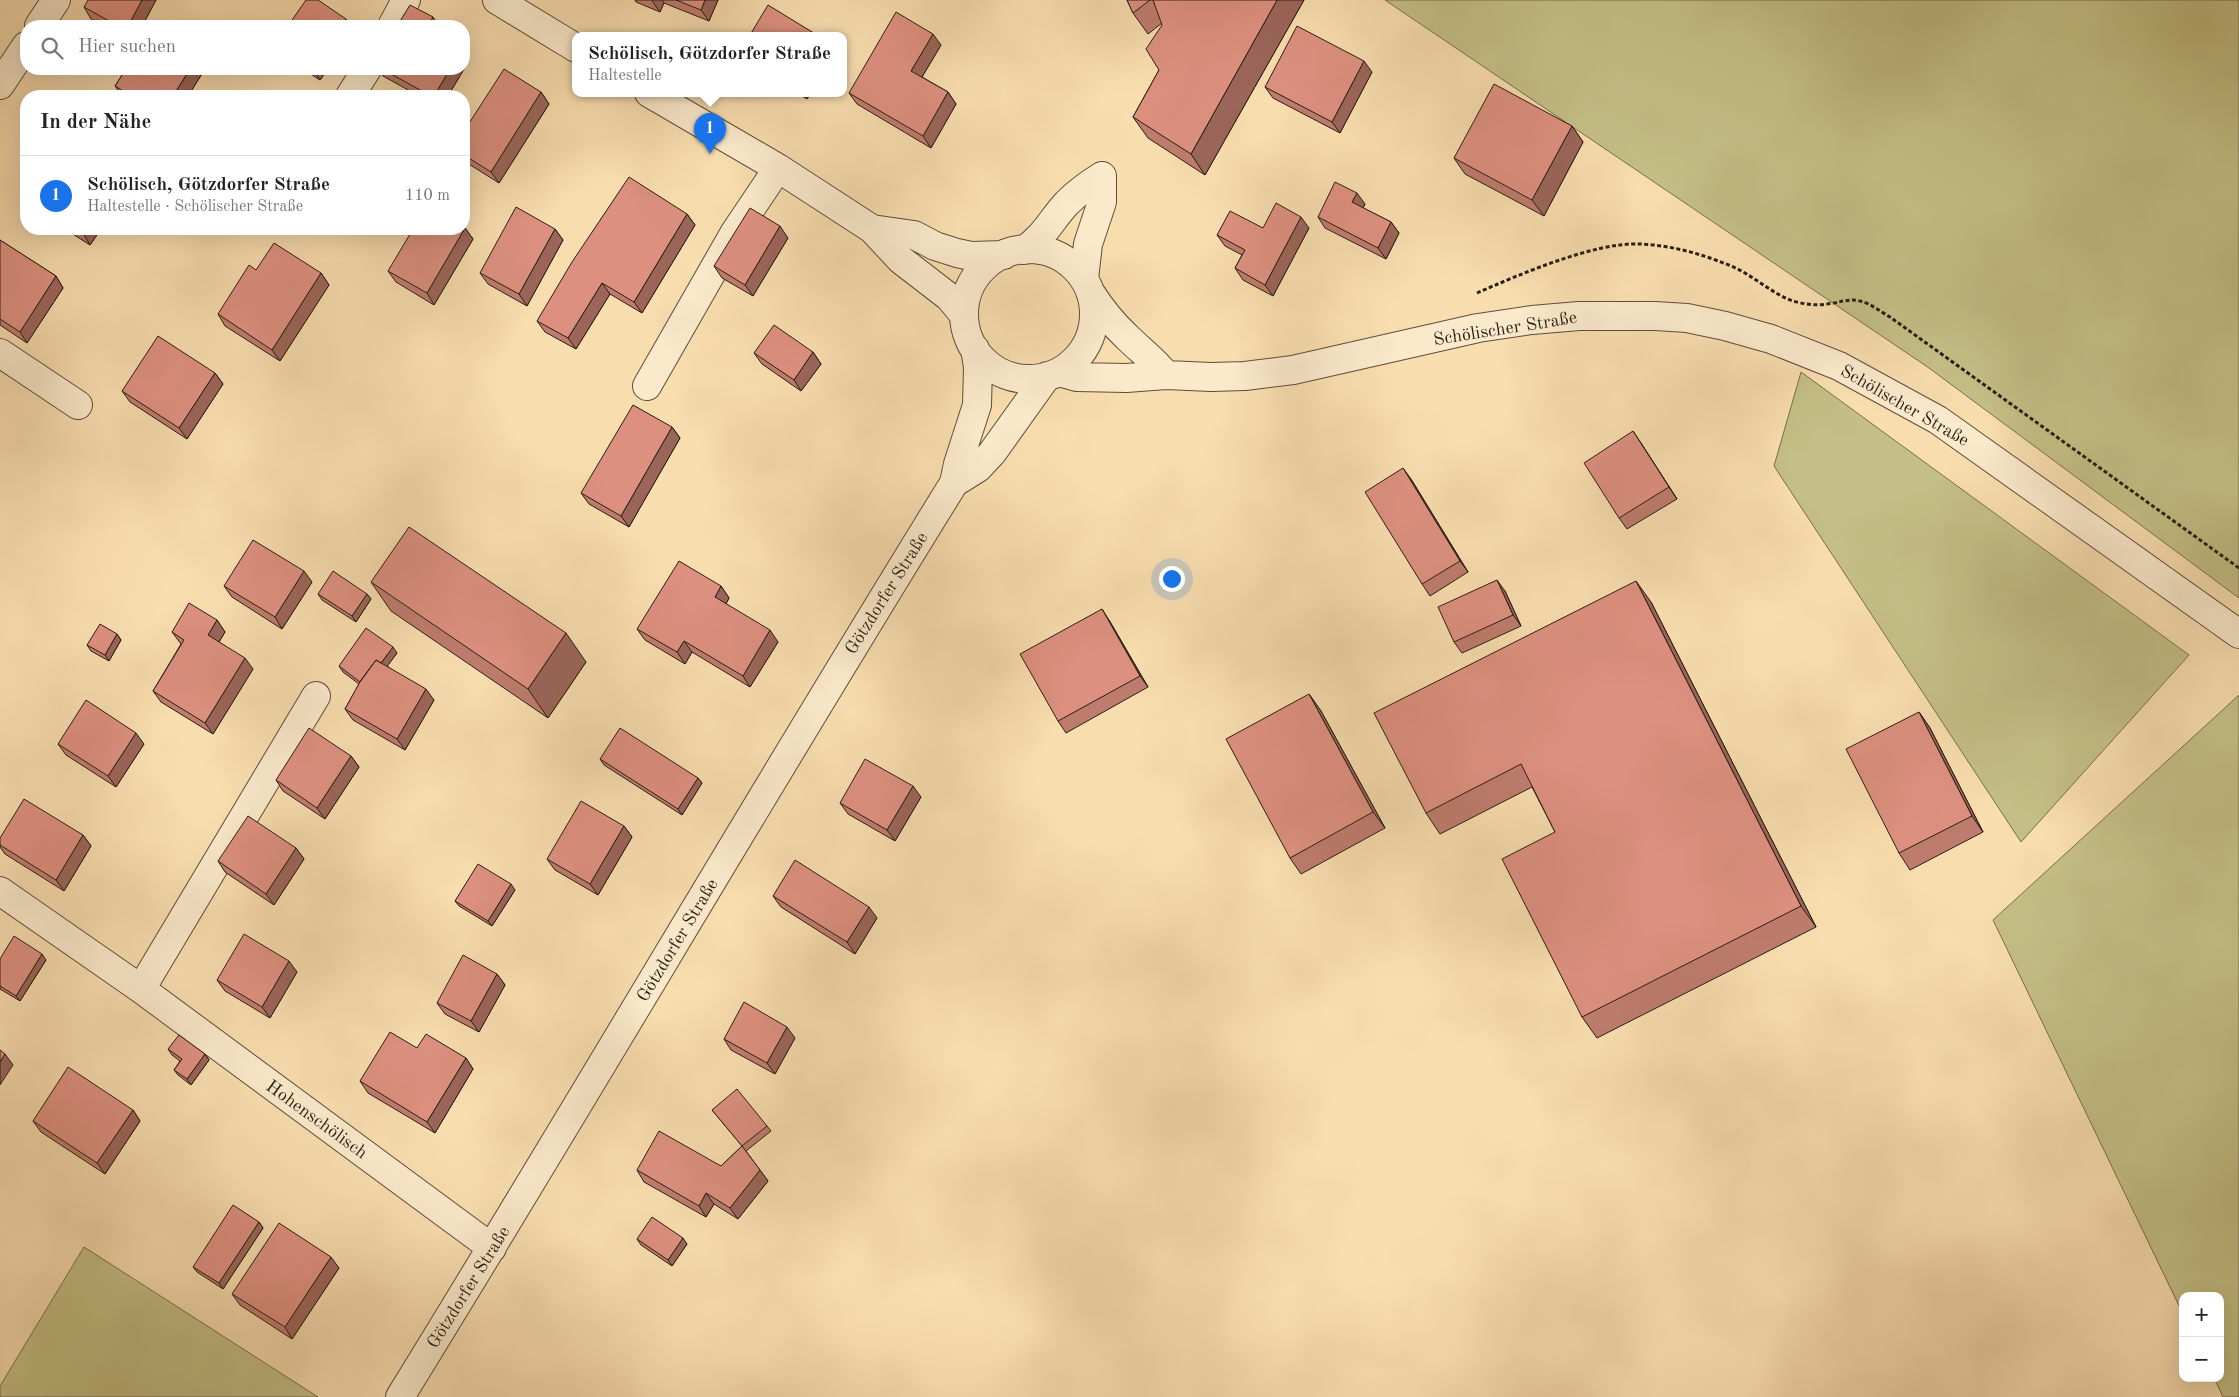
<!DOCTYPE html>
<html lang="de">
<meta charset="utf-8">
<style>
body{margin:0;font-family:"Old Standard TT",serif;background:#f6f6f6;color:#222}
.controls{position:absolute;right:15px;bottom:15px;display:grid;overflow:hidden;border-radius:10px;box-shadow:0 5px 20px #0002}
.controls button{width:45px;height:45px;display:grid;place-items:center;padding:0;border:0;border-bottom:1px solid #e0e0e0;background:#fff;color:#222;font:25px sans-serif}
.you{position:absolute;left:1171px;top:578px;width:18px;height:18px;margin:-12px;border:4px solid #fff;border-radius:50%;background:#1a73e8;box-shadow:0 0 0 8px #1a73e833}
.badge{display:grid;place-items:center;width:32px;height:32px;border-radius:50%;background:#1a73e8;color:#fff;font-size:16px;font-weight:700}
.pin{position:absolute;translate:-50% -41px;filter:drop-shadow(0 1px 2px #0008)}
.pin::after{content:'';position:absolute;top:26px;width:18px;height:15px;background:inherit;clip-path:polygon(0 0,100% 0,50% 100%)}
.popup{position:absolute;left:572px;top:32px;width:275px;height:65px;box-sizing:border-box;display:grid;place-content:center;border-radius:10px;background:#fff;filter:drop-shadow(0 1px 4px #0005);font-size:16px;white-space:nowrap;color:#767676}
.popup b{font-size:19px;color:#222}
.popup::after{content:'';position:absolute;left:50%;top:100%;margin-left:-10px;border:10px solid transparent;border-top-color:#fff}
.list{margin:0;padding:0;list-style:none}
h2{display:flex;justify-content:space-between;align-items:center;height:65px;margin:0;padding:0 20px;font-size:21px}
h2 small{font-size:16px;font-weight:400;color:#767676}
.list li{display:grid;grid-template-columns:32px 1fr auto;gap:15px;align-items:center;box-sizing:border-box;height:80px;padding:0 20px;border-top:1px solid #e0e0e0}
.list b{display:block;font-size:19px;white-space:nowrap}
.list p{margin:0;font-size:16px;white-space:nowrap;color:#767676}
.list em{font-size:16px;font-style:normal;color:#767676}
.icon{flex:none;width:28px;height:28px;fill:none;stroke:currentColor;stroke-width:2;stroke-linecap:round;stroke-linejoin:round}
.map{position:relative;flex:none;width:2239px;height:1397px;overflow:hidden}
.search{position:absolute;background:#fff;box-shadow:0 5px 20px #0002;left:20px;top:20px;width:450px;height:55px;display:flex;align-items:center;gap:12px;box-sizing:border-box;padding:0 18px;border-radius:20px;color:#767676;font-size:19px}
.panel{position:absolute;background:#fff;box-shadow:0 5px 20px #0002;left:20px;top:90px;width:450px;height:145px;border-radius:20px}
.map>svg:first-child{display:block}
.green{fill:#c4bf86;stroke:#766e4c}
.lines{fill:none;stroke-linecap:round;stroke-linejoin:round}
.minor-casing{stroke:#5d4e3a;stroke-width:30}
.path{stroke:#291e13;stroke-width:3;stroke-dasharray:4 2.5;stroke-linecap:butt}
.minor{stroke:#fae9cb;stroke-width:28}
.wall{fill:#be7c6e;stroke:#291e13}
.shaded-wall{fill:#9b655a;stroke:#291e13}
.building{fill:#dd9080;stroke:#291e13}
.labels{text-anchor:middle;stroke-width:5;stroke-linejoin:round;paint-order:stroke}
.street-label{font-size:18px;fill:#291e13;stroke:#fae9cb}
</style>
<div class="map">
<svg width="2239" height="1397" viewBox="0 0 2239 1397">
<rect width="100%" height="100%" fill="#f8ddaf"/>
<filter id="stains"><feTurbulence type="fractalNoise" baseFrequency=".004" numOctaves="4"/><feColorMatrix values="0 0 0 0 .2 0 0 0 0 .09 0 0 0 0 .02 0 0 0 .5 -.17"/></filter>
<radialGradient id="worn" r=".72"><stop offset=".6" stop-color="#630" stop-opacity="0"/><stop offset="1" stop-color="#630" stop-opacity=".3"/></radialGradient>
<!-- green -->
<path class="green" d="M1385 0H2239V598L1929 368Z
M1801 372 2189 655 2021 842 1774 466Z
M2239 695V1397H2223L2214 1378H2220V1296H2183V1314L1993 920Z
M84 1247 318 1397H0V1386Z"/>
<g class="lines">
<defs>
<path id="minor" d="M497 0 576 48
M39 26 56 0
M392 26 406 0
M0 85 26 46
M649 93 778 168 872 229 901 260 949 297 964 315
M350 96 367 69
M872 229 914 235 935 246 957 253 971 256 1004 255
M964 314a65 65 0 1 1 130 0a65 65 0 1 1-130 0Z
M1024 250C1045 236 1051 220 1067 203 1078 192 1089 184 1102 176
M1084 279 1088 244 1102 202V176
M1090 292C1101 309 1112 323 1127 337 1140 350 1154 360 1166 375
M0 353 78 405
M1059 372 1077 377 1126 378 1166 375 1211 377 1245 376 1293 370 1478 328 1532 320 1579 316H1655L1687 318 1725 326 1771 339 1839 366 1938 420 2239 634
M647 386 735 232 778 168
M954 483 978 468 992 453 1047 376
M0 891 141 989 492 1248
M141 989 316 696
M400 1397C587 1094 766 786 954 483L958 464 977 405 978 367 975 349"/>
</defs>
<!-- minor casing -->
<use href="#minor" class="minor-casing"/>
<!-- path -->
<path class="path" d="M1477 293C1518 275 1595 242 1639 244 1671 245 1702 254 1731 266 1753 275 1772 294 1793 301 1803 304 1817 306 1827 304 1839 303 1848 298 1860 301 1870 303 1881 312 1890 317L2239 568"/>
<!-- minor -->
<use href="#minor" class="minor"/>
</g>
<!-- wall -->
<path class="wall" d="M156 0 142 26H105L91 19 84 7Z
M635 0H718L709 21 664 3 660 12 636 2Z
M1127 0H1304L1205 175 1148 138 1133 117 1159 70 1162 25V23L1148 34 1133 13Z
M941 45 922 77 948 92 956 104 931 148 857 104 849 93Z
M126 69H205L188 96H122L115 86Z
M303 69H328L320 80Z
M378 69H464L448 96H419L383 76Z
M1372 72 1340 133 1273 98 1265 87Z
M541 92 549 104 499 183 464 161V131Z
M797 93H811L807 99Z
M1572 126 1583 142 1544 216 1465 174 1454 158Z
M1365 204 1363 208 1391 222 1399 233 1386 259 1325 228 1318 217Z
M687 214 695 225 642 313 610 294 576 349 545 332 537 321Z
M465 228 473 239 434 305 396 282 388 271Z
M1263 228H1309L1273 296 1243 280 1235 268 1242 255 1225 246 1217 235Z
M65 229H101L90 245Z
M555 229 563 240 527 306 488 284 480 273Z
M788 238 753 296 722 278 714 266Z
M0 240 56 276 63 288 27 343 0 325Z
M321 273 329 285 280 361 225 326 218 314Z
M813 352 821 364 801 391 762 364 754 353Z
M215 373 223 384 187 439 130 402 122 391Z
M672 427 680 438 629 527 589 504 581 493Z
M1641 443 1677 499 1627 529 1619 518Z
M1411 479 1468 572 1430 596 1422 584Z
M312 582 282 629 232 597 224 586Z
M371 582 586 662 548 718 391 611Z
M721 586 729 598 726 604 778 642 750 687 692 652 685 664 645 640 637 629Z
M1505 591 1521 626 1462 653 1454 642Z
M318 594H367L371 599 356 622 322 600Z
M1651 602 1816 927 1597 1038 1582 1017 1555 832 1532 787 1440 834 1426 813Z
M217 620 225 632 219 642 253 669 213 734 161 702 153 691 181 644 172 632Z
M1109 620 1148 687 1066 733 1058 721Z
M117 634 121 640 109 661 91 651 87 645Z
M397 653 387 666 434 700 405 750 353 720 345 709 359 684 343 672 339 666Z
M1309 694 1321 711 1385 828 1301 874 1290 858Z
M1919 712 1930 728 1983 832 1910 870 1899 853Z
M58 744H144L116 787 66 755Z
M351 756 359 767 325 819 283 791 276 780Z
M600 759 698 778 702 783 682 815 604 765Z
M921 797 895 841 848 814 840 803Z
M624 826 632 837 598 895 555 870 547 859Z
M83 835 91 846 64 891 5 854 0 847V838Z
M296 848 304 859 274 905 225 872 218 861Z
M515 890 492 926 459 906 455 901Z
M773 896 877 918 855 954 781 907Z
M0 959 46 960 20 1001 0 989Z
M297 972 270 1018 225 991 217 980Z
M497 974 505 985 479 1032 445 1014 437 1003Z
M795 1038 775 1074 731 1050 724 1039Z
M417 1048 466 1058 473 1069 435 1133 368 1093 360 1081Z
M168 1049 205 1054 209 1060 191 1085 178 1075 174 1070 180 1061 172 1055Z
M133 1110 140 1121 105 1174 41 1132 33 1121Z
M712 1110 767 1126 771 1131 746 1151 768 1181 738 1219 714 1204 706 1217 644 1182 637 1170 721 1166 742 1146Z
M259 1222 263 1228 223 1289 197 1272 193 1267Z
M637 1239 687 1244 672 1266 641 1245Z
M339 1268 292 1339 240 1305 232 1294Z"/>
<!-- shaded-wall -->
<path class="shaded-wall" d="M142 0H156L142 26H128Z
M653 0H662L664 3 660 12 652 1Z
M705 0H718L709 21 701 10Z
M1277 0H1304L1205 175 1191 154Z
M433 17 439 26H428Z
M346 19 352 26H342Z
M933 34 941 45 919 82 911 71Z
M464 61 466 64 464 69Z
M1364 61 1372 72 1340 133 1332 122Z
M190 69H205L188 96H173Z
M312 69H328L320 80Z
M450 69H464L448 96H434Z
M541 92 549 104 499 183 491 172Z
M948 92 956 104 931 148 923 136Z
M803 93H811L807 99Z
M1572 126 1583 142 1544 216 1532 200Z
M1357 193 1365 204 1360 213 1352 202Z
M687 214 695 225 642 313 634 302Z
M1301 217 1309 228 1273 296 1265 285Z
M1391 222 1399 233 1386 259 1378 248Z
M780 226 788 238 753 296 745 285Z
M465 228 473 239 434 305 427 293Z
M86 229H101L90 245 83 233Z
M555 229 563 240 527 306 519 294Z
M321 273 329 285 280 361 272 350Z
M56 276 63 288 27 343 20 332Z
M602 283 610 294 576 349 568 338Z
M813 352 821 364 801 391 794 380Z
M215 373 223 384 187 439 179 428Z
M672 427 680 438 629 527 621 516Z
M1633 431 1641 443 1677 499 1669 487Z
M1403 468 1411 479 1468 572 1460 561Z
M304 571 312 582 282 629 275 617Z
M1497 580 1505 591 1521 626 1513 615Z
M1636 581 1651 602 1816 927 1801 906Z
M721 586 729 598 723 609 715 597Z
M367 594 371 599 356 622 352 616Z
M1102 609 1109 620 1148 687 1140 676Z
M217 620 225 632 216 647 208 635Z
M770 630 778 642 750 687 743 676Z
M566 633 586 662 548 718 528 689Z
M117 634 121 640 109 661 105 655Z
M684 641 692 652 685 664 677 652Z
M393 647 397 653 369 691 365 685Z
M245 658 253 669 213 734 205 723Z
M426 689 434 700 405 750 397 739Z
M1309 694 1321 711 1385 828 1373 812Z
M1919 712 1930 728 1983 832 1972 816Z
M136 733 144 744 116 787 108 776Z
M351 756 359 767 325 819 317 808Z
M698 778 702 783 682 815 678 809Z
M913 786 921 797 895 841 887 830Z
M624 826 632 837 598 895 590 884Z
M83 835 91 846 64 891 56 880Z
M296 848 304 859 274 905 266 894Z
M511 884 515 890 492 926 488 921Z
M869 907 877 918 855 954 847 942Z
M42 954 46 960 20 1001 16 996Z
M289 961 297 972 270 1018 262 1007Z
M497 974 505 985 479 1032 471 1021Z
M787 1027 795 1038 775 1074 767 1063Z
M5 1054 13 1065 0 1085V1062Z
M205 1054 209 1060 191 1085 187 1079Z
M466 1058 473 1069 435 1133 427 1122Z
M133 1110 140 1121 105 1174 97 1163Z
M760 1170 768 1181 738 1219 730 1208Z
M706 1193 714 1204 706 1217 699 1206Z
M259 1222 263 1228 223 1289 219 1283Z
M683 1238 687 1244 672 1266 668 1260Z
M331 1257 339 1268 292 1339 285 1327Z"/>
<!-- building -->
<path class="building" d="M88 0H142L128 26H118L84 7Z
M306 0H318L346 19 342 26H288Z
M676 0H705L701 10Z
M1127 0H1150L1133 13Z
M1153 0H1277L1191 154 1133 117 1159 70 1146 49 1162 25Z
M410 5 433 17 428 26H397Z
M768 5 817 35H750Z
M896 12 933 34 911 71 948 92 923 136 849 93Z
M1297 26 1364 61 1332 122 1265 87Z
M126 69H190L173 96H131L115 86Z
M382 69H450L434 96H431Z
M504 69 541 92 491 172 464 155V131Z
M1494 84 1572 126 1532 200 1454 158Z
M629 177 687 214 634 302 602 283 568 338 537 321 572 262Z
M1335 182 1357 193 1352 202 1391 222 1378 248 1318 217Z
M1276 203 1301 217 1265 285 1235 268 1245 250 1217 235 1230 211 1263 228Z
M516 207 555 229 519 294 480 273Z
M750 208 780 226 745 285 714 266Z
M464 227 465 228 427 293 388 271 413 229H464Z
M75 229H86L83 233Z
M0 240 56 276 20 332 0 319Z
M274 243 321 273 272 350 218 314 249 265 256 270Z
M774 325 813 352 794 380 754 353Z
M158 336 215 373 179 428 122 391Z
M633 405 672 427 621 516 581 493Z
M1633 431 1669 487 1619 518 1584 463Z
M1403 468 1460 561 1422 584 1365 492Z
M409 527 566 633 528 689 371 582Z
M253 540 304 571 275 617 224 586Z
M679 561 721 586 715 597 770 630 743 676 684 641 677 652 637 629Z
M333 571 367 594 352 616 318 594Z
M1497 580 1513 615 1454 642 1438 607Z
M1636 581 1801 906 1582 1017 1502 859 1555 832 1521 764 1426 813 1374 713Z
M189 603 217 620 208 635 245 658 205 723 153 691 184 640 172 632Z
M1102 609 1140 676 1058 721 1020 654Z
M100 624 117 634 105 655 87 645Z
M366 628 393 647 381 663 376 660 360 682 339 666Z
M376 660 426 689 397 739 345 709 361 680Z
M1309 694 1373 812 1290 858 1226 739Z
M86 700 136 733 108 776 58 744Z
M1919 712 1972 816 1899 853 1846 749Z
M309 728 351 756 317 808 276 780Z
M620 728 698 778 678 809 600 759Z
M865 759 913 786 887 830 840 803Z
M24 799 83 835 56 880 0 845V838Z
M581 801 624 826 590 884 547 859Z
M248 816 296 848 266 894 218 861Z
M795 860 869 907 847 942 773 896Z
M478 864 511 884 488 921 455 901Z
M244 934 289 961 262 1007 217 980Z
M14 936 42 954 16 996 0 986V959Z
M463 955 497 974 471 1021 437 1003Z
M744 1002 787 1027 767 1063 724 1039Z
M390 1032 417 1048 426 1034 466 1058 427 1122 360 1081Z
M179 1035 205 1054 187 1079 174 1070 182 1059 168 1049Z
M0 1050 5 1054 0 1062Z
M68 1067 133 1110 97 1163 33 1121Z
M737 1089 767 1126 742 1146 712 1110Z
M659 1131 721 1166 742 1146 760 1170 730 1208 706 1193 699 1206 637 1170Z
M233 1205 259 1222 219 1283 193 1267Z
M652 1217 683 1238 668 1260 637 1239Z
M279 1223 331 1257 285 1327 232 1294Z"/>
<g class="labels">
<!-- street labels -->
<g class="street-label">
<text transform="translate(1505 328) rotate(-9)" y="6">Schölischer Straße</text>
<text transform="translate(1905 405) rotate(30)" y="6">Schölischer Straße</text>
<text transform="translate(886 593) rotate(-58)" y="6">Götzdorfer Straße</text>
<text transform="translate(677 940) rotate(-59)" y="6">Götzdorfer Straße</text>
<text transform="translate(317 1119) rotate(36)" y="6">Hohenschölisch</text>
<text transform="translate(468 1287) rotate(-58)" y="6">Götzdorfer Straße</text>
</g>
</g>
<rect width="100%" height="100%" filter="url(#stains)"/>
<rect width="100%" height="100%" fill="url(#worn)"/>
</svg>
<div class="controls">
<button>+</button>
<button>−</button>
</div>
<div class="you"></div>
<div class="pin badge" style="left:710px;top:154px">1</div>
<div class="popup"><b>Schölisch, Götzdorfer Straße</b>Haltestelle</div>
<div class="search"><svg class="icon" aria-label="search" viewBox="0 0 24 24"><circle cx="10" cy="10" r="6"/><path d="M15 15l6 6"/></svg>Hier suchen</div>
<section class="panel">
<h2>In der Nähe<small></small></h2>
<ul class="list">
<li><span class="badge">1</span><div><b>Schölisch, Götzdorfer Straße</b><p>Haltestelle · Schölischer Straße</p></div><em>110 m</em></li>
</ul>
</section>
</div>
